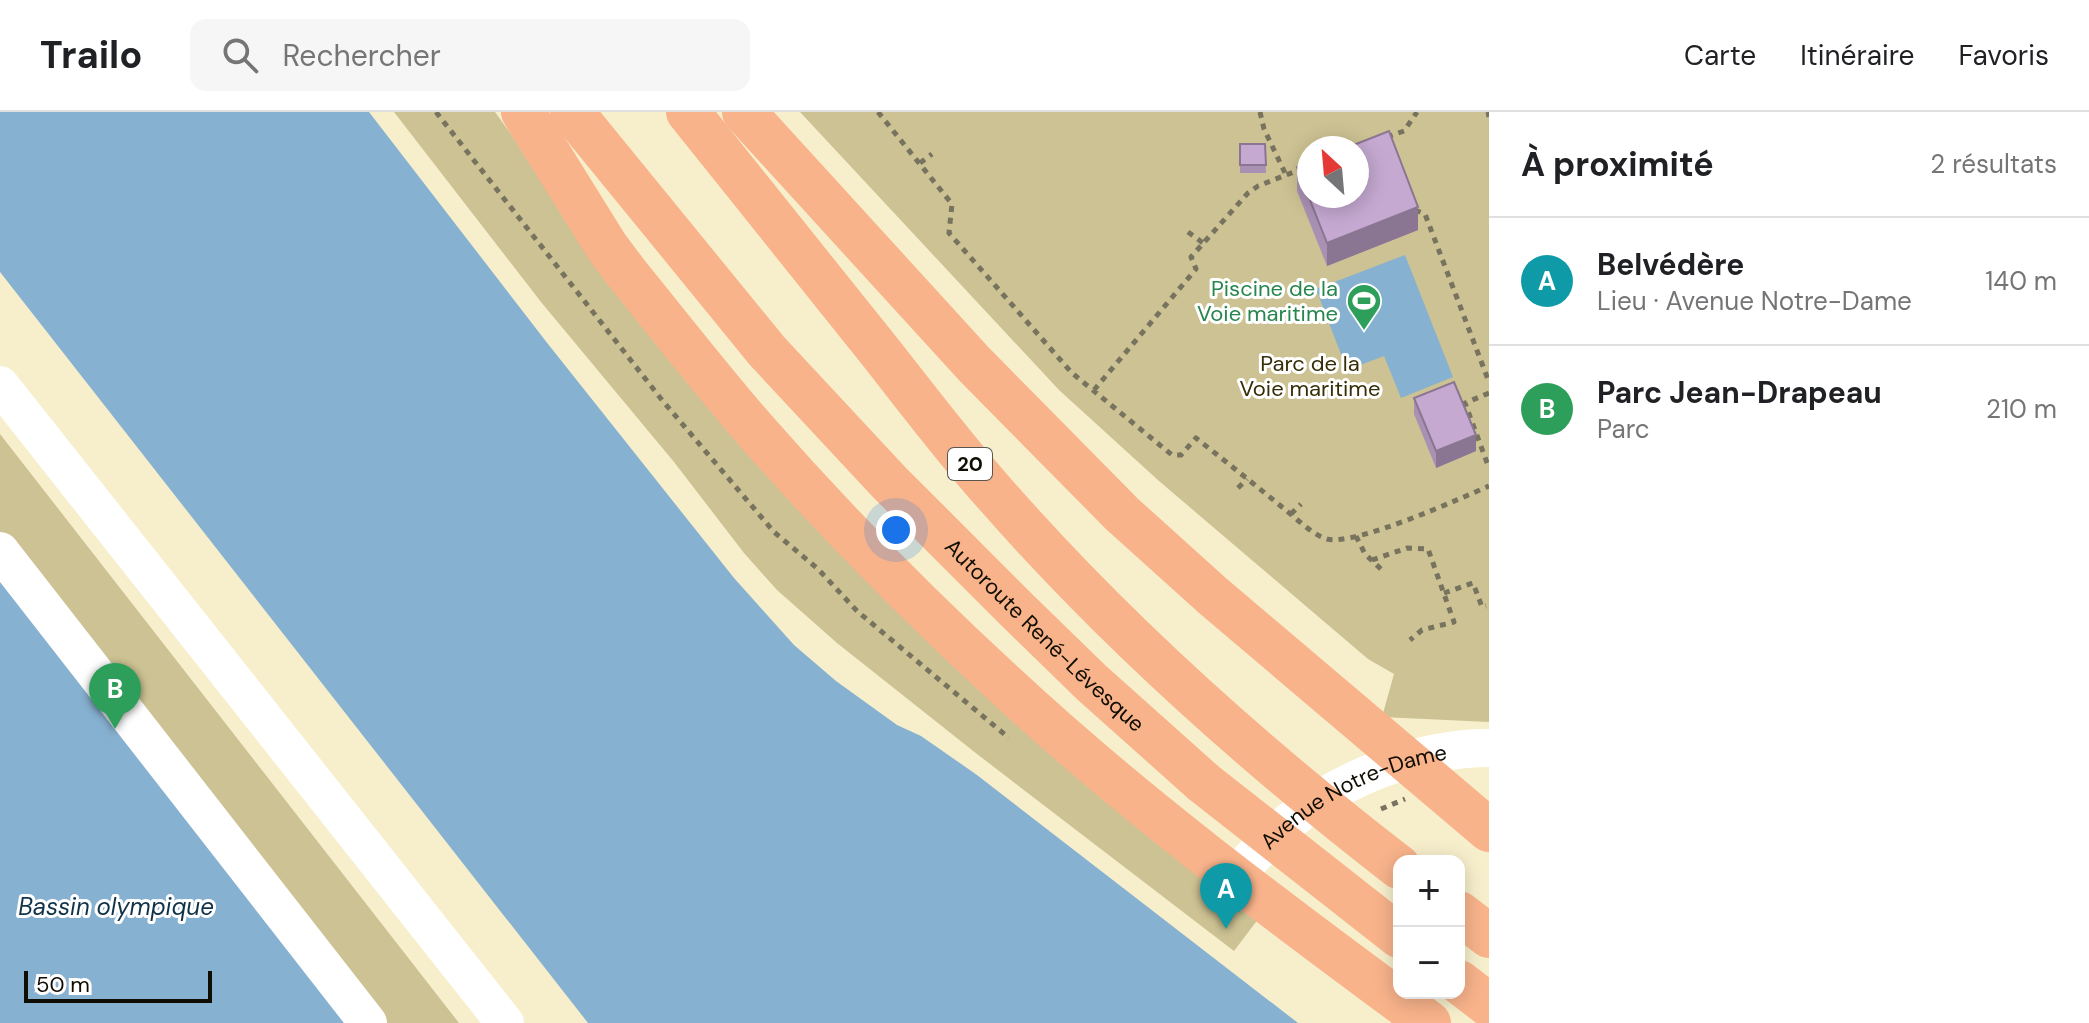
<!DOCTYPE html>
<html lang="fr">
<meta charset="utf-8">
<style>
body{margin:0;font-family:"DM Sans",sans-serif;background:#f6f6f6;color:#202124}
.controls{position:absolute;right:24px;bottom:24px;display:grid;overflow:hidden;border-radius:16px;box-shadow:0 4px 20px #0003}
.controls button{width:72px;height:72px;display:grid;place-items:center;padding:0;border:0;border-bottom:2px solid #e0e0e0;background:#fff;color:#202124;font:40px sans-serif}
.compass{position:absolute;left:1297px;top:24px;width:72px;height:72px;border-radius:50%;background:#fff;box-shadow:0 4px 20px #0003;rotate:334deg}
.scale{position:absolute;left:24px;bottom:20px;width:188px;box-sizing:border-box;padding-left:8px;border:4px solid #100d03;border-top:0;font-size:22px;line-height:28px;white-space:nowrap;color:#100d03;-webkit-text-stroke:6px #fff;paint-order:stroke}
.you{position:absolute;left:896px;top:418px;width:28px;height:28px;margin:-20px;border:6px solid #fff;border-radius:50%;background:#1a73e8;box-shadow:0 0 0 12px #1a73e833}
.badge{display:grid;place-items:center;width:52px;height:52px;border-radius:50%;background:#1a73e8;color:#fff;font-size:26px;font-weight:700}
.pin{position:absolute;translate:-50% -66px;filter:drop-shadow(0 2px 4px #0008)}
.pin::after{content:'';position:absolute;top:42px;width:28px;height:24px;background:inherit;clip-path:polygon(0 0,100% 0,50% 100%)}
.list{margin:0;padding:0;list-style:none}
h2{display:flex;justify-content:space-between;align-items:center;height:104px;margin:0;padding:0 32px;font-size:34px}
h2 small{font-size:26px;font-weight:400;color:#757577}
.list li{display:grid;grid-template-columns:52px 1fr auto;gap:24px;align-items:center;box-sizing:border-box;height:128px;padding:0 32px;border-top:2px solid #e0e0e0}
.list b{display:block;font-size:30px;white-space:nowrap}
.list p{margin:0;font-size:26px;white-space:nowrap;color:#757577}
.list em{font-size:26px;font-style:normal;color:#757577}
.icon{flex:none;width:44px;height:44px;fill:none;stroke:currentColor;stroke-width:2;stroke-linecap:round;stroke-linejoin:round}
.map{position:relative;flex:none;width:1489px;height:911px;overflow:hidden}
header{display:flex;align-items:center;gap:48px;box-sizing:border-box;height:112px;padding:0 40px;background:#fff;border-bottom:2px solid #e0e0e0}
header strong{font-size:38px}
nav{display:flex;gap:44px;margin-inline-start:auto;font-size:28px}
.search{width:560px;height:72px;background:#f6f6f6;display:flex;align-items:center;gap:20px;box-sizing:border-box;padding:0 28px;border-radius:16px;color:#757577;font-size:30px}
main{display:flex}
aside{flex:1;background:#fff}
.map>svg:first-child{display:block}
.green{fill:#ccc293;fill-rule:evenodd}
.water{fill:#87b1d0}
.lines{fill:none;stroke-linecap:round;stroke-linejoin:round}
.path{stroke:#78735e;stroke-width:5;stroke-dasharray:6 6;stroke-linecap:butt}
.minor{stroke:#fff;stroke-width:38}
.highway{stroke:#f8b38b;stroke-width:44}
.wall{fill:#a991b4}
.shaded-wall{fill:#8a7692}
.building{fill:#c5a9d1;stroke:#8a7692;stroke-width:2}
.labels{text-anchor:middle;stroke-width:6;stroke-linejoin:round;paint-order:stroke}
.shield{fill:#fff;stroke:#58564f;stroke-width:2}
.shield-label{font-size:20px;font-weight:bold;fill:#100d03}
.leisure-label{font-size:22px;fill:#27864d;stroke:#fff;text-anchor:end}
.park-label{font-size:22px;fill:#362e06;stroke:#fff}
.street-label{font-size:22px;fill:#100d03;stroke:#fff}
.water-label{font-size:24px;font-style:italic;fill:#11334a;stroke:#fff}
</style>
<header>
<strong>Trailo</strong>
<div class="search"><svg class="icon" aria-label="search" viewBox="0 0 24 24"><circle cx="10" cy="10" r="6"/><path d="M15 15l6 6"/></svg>Rechercher</div>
<nav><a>Carte</a><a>Itinéraire</a><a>Favoris</a></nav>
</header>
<main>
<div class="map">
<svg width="1489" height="911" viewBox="0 0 1489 911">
<rect width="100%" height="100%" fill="#f7efcc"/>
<!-- green -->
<path class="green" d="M394 0H495L623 176 1262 802 1234 839 977 642 837 531 777 478 744 441 674 350 541 190Z
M800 0H1489V610L1382 605 1394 562 1368 547 1159 369 1059 278ZM1309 36H1357V84H1309Z
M0 322 459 911H0Z"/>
<!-- water -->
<path class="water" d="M0 0H369L548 232 734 466 794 533 836 569 897 613 921 624 977 663 1298 911H588L0 160Z
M1405 143 1453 265 1401 286 1384 244 1347 258 1316 177Z
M0 458 354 911H0Z"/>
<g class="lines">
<!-- path -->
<path class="path" d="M436 0 662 288 774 420 818 457 857 499 1009 626
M878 0 952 92 949 121 1072 261 1172 343H1181L1196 326C1225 349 1254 372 1282 395 1295 405 1311 422 1327 427 1355 434 1459 387 1489 374
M1260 0 1264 17 1286 63
M1488 0 1489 5
M1387 25 1404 19 1417 0
M920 51 932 42
M1415 98 1425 102 1489 270
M1188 120 1203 131
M1094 278 1196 157 1191 145 1248 81 1258 74 1309 54
M1489 281 1465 291 1489 356
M1238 376 1247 367
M1291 402 1301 392
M1356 424 1365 442 1384 460
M1372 448 1407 436 1428 437 1454 510 1422 518 1410 528
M1444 481 1473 471 1482 495 1486 494
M1381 697 1405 687"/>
<!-- minor -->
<g class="minor">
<path d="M0 273 505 911"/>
<path d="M0 439 368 911"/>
<path id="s1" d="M1234 765C1252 746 1269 726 1290 709 1343 665 1420 636 1489 636"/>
</g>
<!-- highway -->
<g class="highway">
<path d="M523 0 607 135 625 159C668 212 710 266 755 318 833 407 917 492 1004 572 1137 696 1283 803 1429 911"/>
<path id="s2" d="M572 0 767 239 889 370 1018 499 1092 571 1204 671 1399 824"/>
<path d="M688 0C752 80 817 161 881 241 918 288 955 337 995 382 1116 520 1254 643 1399 755"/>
<path d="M744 0 974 252 1122 402 1213 484 1489 718"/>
<path d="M1459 801 1489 824"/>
<path d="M1459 870 1489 893"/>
</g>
</g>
<!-- wall -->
<path class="wall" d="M1240 32H1265L1266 61H1240Z
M1297 55 1418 118 1327 154 1297 79Z
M1414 286 1476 339 1436 356 1414 302Z"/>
<!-- shaded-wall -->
<path class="shaded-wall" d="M1418 95V118L1327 154V131Z
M1476 323V339L1436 356V339Z"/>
<!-- building -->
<path class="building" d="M1389 19 1418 95 1327 131 1297 55 1309 51V84H1357V36H1346Z
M1240 32H1265L1266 53H1240Z
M1454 270 1476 323 1436 339 1414 286Z"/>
<!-- icons -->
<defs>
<symbol id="stadium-pin" viewBox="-11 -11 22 30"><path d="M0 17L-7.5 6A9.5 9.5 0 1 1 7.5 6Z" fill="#2e9e5b" stroke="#fff"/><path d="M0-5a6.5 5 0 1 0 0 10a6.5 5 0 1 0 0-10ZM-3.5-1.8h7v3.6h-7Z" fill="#fff"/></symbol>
</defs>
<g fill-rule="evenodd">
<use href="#stadium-pin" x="1344" y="169" width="40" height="54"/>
</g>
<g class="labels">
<!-- shield labels -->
<rect class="shield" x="948" y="336" width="44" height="32" rx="6"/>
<g class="shield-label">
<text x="970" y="359">20</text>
</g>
<!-- leisure labels -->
<g class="leisure-label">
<text x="1338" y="184">Piscine de la<tspan x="1338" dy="25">Voie maritime</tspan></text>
</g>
<!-- park labels -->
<g class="park-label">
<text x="1310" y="259">Parc de la<tspan x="1310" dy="25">Voie maritime</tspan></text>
</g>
<!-- street labels -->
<g class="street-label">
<text dy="8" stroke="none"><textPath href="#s2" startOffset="706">Autoroute René-Lévesque</textPath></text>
<text dy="8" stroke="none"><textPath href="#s1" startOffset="148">Avenue Notre-Dame</textPath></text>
</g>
<!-- water labels -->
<g class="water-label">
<text x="116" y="803">Bassin olympique</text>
</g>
</g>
</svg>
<div class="controls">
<button>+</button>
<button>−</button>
</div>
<svg class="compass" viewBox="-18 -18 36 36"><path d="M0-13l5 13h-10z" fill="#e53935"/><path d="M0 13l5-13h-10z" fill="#757577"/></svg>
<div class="scale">50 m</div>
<div class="you"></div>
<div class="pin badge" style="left:1226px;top:817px;background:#0f9aa8">A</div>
<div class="pin badge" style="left:115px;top:617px;background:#2e9e5b">B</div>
</div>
<aside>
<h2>À proximité<small>2 résultats</small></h2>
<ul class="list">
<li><span class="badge" style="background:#0f9aa8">A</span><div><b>Belvédère</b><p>Lieu · Avenue Notre-Dame</p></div><em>140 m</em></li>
<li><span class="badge" style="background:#2e9e5b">B</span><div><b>Parc Jean-Drapeau</b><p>Parc</p></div><em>210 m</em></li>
</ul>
</aside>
</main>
